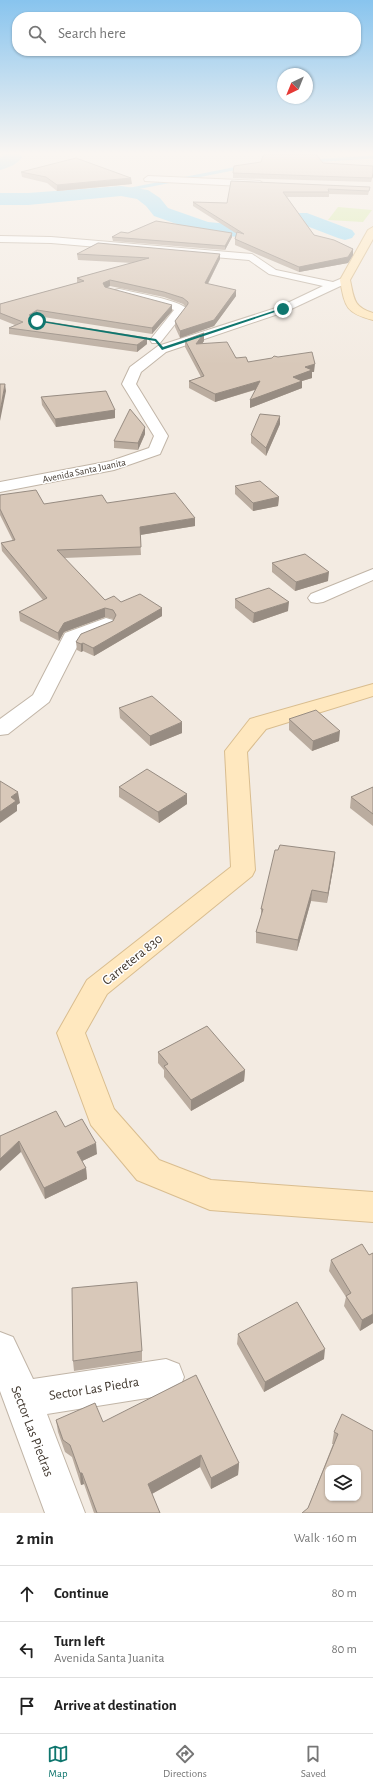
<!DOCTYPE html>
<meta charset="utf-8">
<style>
body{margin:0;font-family:"Alegreya Sans",sans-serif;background:#f6f6f6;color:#222}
.controls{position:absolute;right:12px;bottom:12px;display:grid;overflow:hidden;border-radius:8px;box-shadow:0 1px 3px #0004}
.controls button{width:36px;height:36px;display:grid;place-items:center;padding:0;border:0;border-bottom:1px solid #e0e0e0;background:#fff;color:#222;font:20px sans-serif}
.compass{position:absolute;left:277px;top:68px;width:36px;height:36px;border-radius:50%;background:#fff;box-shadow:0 1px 3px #0004;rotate:223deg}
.stop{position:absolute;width:12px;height:12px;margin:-9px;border:3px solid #0f766e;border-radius:50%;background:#fff}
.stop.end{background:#0f766e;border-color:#fff;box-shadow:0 1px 4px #0008}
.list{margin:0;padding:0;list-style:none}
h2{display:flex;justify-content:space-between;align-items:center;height:52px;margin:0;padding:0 16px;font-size:17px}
h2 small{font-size:13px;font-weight:400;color:#767676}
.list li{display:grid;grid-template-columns:26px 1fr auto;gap:12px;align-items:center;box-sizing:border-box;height:56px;padding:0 16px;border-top:1px solid #e0e0e0}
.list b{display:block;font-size:15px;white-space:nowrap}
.list p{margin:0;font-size:13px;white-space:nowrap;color:#767676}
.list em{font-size:13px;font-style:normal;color:#767676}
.icon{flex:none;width:22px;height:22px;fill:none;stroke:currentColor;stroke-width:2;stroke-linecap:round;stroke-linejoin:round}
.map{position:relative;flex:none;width:373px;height:1513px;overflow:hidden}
.search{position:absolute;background:#fff;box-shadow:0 1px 3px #0004;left:12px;right:12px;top:12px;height:44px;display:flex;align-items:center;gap:10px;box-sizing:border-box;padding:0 14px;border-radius:16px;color:#767676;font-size:15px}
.sheet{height:220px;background:#fff}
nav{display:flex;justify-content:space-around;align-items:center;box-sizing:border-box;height:56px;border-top:1px solid #e0e0e0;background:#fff;font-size:11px;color:#767676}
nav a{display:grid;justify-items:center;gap:2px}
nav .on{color:#0f766e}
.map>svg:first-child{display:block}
.green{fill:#d5eba6}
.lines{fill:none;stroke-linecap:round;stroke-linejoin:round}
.stream{stroke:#98dbf6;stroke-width:3}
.river{fill:#98dbf6;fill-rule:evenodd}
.street-casing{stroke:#c1b5a7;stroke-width:2}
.secondary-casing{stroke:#d9bd8f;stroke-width:2}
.street{fill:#fff;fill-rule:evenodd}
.secondary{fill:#ffe8bf;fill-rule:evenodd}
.wall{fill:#baac9f}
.shaded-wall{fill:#978c82}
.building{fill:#d8c8b9;stroke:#978c82;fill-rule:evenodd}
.route{fill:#0f766e}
.labels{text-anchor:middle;stroke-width:3;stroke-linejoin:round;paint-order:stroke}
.far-street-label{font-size:10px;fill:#443b32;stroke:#fff}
.near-street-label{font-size:14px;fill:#443b32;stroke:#fff}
</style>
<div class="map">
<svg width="373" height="1513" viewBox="0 0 373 1513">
<rect width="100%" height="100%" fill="#f3ebe2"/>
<!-- green -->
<path class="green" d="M338 207 372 210 363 222 328 220Z"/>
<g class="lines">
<!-- stream -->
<path class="stream" d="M310 161 373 157
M121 191 243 167"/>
<!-- river -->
<path class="river" d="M2 153H19L22 157C18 164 8 168 0 170V158L4 156Z
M121 186 148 190 160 198 168 208 208 222 239 225 283 213H307L352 230 355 234 352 238 345 240 338 238 304 225H284L239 237 205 234 154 216 146 206 137 199 121 196 28 205H0V193H28Z"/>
<defs>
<path id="street" d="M148 176 260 181 264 184 260 187 145 181 144 179Z
M0 236 51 237 252 254 276 270 333 282 345 277 350 280 349 282 287 311 166 352 141 372 136 384 168 436 160 454 114 470 0 492V482L111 461 149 448 154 436 122 384 130 367 158 346 279 307 323 286 269 274 249 260 51 243 0 242Z
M119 289C132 292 180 300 187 309L160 343H152L150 340 174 310 165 306 115 294 113 292 115 290Z
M373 569V580L323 602 317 603 311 602 308 598 311 594Z
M106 618 113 620 115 624 113 628 80 641 49 702 8 734 0 735V719L33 695 65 633Z
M0 1332 13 1337 33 1379 166 1359 179 1364 184 1377 179 1390 166 1395 47 1414 85 1513H45L0 1391Z"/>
<path id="secondary" d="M373 227V239L350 280C354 298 353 307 373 313V320C345 313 345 306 340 280L368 230Z
M373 684V696L266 729 247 752 255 870 252 876 107 994 85 1033 114 1109 159 1160 211 1180 373 1192V1222L210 1210 137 1180 91 1125 57 1033 87 980 231 867 225 751 250 719Z"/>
</defs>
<!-- street casing -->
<use href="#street" class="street-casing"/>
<!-- secondary casing -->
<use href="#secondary" class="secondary-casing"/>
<!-- street -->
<use href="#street" class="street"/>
<!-- secondary -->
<use href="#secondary" class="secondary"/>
</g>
<!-- wall -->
<path class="wall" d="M323 163 373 166V176L371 182 233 178V173Z
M21 172 132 184 57 191 47 183 22 177Z
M231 181 370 187 368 195 329 194V197H287L314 235 353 249V255L348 263 299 272 235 245V239L237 234 193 206V202L227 203Z
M128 233H232V237L225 250 113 241 112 237Z
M77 254H220V259L208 284 236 296 214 326 180 338 175 327V321L186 307 183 304 164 297 110 286 106 288 172 311 152 334 37 316 33 318 36 320 147 344 137 352 9 334V328L15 325 0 319V304L77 283V278L133 263 78 260Z
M204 333V341L202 344 248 362 314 372H312V378L302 381V388L250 408 255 390 215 402 189 388V381L201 377 185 347V340Z
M41 397 115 410V418L56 427 42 405Z
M280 424 266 456 251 443V435Z
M145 427V434L138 450 114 448V441Z
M235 486 279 497 278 506 253 511 235 494Z
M0 495 44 504 107 503 195 526 140 535 141 555 64 558 105 600 121 602 162 608V616L94 656 83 651 81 652 77 650 76 642 113 621 114 619H113L105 617 64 632 59 641 20 621 19 612 43 600 2 551 1 543 13 541 0 515Z
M272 563 328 581 295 591 272 572Z
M235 599 288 611 253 623 235 608Z
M119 708 182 733 150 746 120 718Z
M289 719 339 741 312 751 289 730Z
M119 787 187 804 159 823 119 797Z
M373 787V826L350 808 351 797Z
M278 850 335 852 334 863 327 903 311 901 297 951 256 943V932L261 917V909Z
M158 1052 245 1070 244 1081 191 1111 164 1077V1070L158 1063Z
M65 1127 97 1154 82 1161 86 1168 87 1179 45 1199 21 1152 0 1136Z
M373 1253V1323L360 1331 344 1306 346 1297 329 1271 331 1260 369 1255Z
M238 1334 324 1359 264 1392 237 1344Z
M142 1351V1361L74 1371 73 1361Z
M56 1420 103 1422 239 1463 238 1475 211 1489 200 1467 152 1494 160 1513H94L84 1484 81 1485 72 1457 65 1452 58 1432Z
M373 1431 308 1508 333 1444H332L334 1432Z"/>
<!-- shaded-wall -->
<path class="shaded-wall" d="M131 178 132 184 57 191V185Z
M232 233V237L225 250V246Z
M353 249V255L348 263 299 272V267Z
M220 254V259L205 289V283Z
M110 280V286L103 289V283Z
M236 290V296L214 326 180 338V331Z
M172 305V311L152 334V328Z
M37 310V316L30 321 29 315Z
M204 333V341L196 352V344Z
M147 338V344L137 352V345Z
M315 364 314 372H312V378L302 381V388L250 408V400L305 367Z
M260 381V388L215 402V394Z
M5 384 6 391 0 421V412Z
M115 410V418L56 427 55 419Z
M280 416V424L266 456V448Z
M145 427V434L138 450V443Z
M279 497 278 506 253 511V503Z
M195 518V526L140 535V527Z
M329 572 328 581 295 591 296 582Z
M289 602 288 611 253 623 254 613Z
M105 608V617L64 632 59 641 58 633 64 623Z
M162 608V616L94 656 93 648Z
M83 643V651L81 652V644Z
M182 722V733L150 746V736Z
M340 731 339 741 312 751 313 741Z
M18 792 20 803 17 805V811L0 823V812L11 797Z
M187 794V804L159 823 158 812Z
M335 852 334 863 327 903 328 893Z
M312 890 311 901 297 951 298 940Z
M245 1070 244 1081 191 1111V1100Z
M19 1141 21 1152 0 1171V1159Z
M96 1143 97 1154 78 1163 77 1152Z
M86 1168 87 1179 45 1199 44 1188Z
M373 1314V1323L360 1331 362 1320Z
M325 1349 324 1359 264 1392 265 1382Z
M201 1455 200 1467 148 1496V1484Z
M239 1463 238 1475 211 1489V1478Z
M80 1473H82L84 1484 81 1485Z"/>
<!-- building -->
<path class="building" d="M264 153H315L323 163 373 166V173L372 178 233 173 234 166 261 162Z
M76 158 131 178 57 185 46 177 21 172Z
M231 181 370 187 369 191 328 189 329 192H283L314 235 334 240 353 249 348 257 299 267 235 239 237 232 244 234 193 202 227 203Z
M156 221 232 233 225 246 112 237 121 232 128 233Z
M98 243 220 254 205 283 236 290 214 320 180 331 175 321 188 304V302L183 298 164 292 110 280 103 283 105 287 172 305 152 328 37 310 29 315 36 320 147 338 137 345 9 328 23 322 0 313V304L84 281 77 278 149 258 77 254Z
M204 333 196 344 227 342 236 358 246 357 248 362 272 358 274 356 278 357 312 352 315 364 305 367 312 370 293 377 302 381 250 400 260 381 215 394 189 381 204 376 185 340Z
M0 384H5L0 412Z
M106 391 115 410 55 419 41 397Z
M130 409 145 427 138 443 114 441Z
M260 414 280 416 266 448 251 435Z
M260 481 279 497 253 503 235 486Z
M36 490 44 504 102 495 107 503 175 493 195 518 140 527 141 547 57 550 105 600 114 596 121 602 140 594 162 608 93 648 83 643 81 644 76 642 81 634 113 621 116 615 113 610 105 608 64 623 58 633 19 612 47 598 1 543 15 540 0 509V495Z
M305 554 329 572 296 582 272 563Z
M269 588 289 602 254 613 235 599Z
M152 696 182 722 150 736 119 708Z
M316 710 340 731 313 741 289 719Z
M147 769 187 794 158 812 119 787Z
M0 781 18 792 11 797 16 801 0 812Z
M373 787V814L351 797Z
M280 845 335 852 328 893 312 890 298 940 256 932 263 909H261L275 850H278Z
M207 1026 245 1070 191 1100 164 1066 168 1064 158 1052Z
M56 1111 65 1127 82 1119 96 1143 77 1152 86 1168 44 1188 19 1141 0 1159V1136Z
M362 1244 369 1255 373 1253V1314L362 1320 346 1296 351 1293 331 1260Z
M137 1282 142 1351 73 1361 72 1288Z
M297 1302 325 1349 265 1382 238 1334Z
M196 1375 239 1463 211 1478 201 1455 148 1484 160 1513H97L82 1473H80L70 1445 63 1440 56 1420 95 1403 103 1422Z
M342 1414 373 1431V1513H302L308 1508 338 1434 334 1432ZM328 1468H358V1498H328Z"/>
<!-- sky -->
<linearGradient id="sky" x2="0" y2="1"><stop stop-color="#88c4ee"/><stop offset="0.42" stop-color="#faf6f2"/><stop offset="1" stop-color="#faf6f2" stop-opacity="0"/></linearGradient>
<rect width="373" height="365" fill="url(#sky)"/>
<!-- route -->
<path class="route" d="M282 308 284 309 162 350 155 341 35 321 37 320 156 339 163 347Z"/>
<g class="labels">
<!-- far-street labels -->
<g class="far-street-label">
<text transform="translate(84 470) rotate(-12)" y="4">Avenida Santa Juanita</text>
</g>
<!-- near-street labels -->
<g class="near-street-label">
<text transform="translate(132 959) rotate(-39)" y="5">Carretera 830</text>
<text transform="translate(94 1388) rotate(-9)" y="5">Sector Las Piedra</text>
<text transform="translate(33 1431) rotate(69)" y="5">Sector Las Piedras</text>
</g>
</g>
</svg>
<div class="controls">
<button><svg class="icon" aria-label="layers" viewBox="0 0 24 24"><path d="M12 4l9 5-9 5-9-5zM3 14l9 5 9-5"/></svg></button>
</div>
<svg class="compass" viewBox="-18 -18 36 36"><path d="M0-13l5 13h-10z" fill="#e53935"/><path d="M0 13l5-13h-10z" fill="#767676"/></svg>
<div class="stop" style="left:37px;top:321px"></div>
<div class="stop end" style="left:283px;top:309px"></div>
<div class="search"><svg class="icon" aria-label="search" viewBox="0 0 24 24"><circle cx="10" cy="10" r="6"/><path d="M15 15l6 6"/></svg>Search here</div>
</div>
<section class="sheet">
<h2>2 min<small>Walk · 160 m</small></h2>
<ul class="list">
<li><svg class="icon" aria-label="ahead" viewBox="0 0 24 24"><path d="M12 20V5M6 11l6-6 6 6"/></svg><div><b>Continue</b></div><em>80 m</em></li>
<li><svg class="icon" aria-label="left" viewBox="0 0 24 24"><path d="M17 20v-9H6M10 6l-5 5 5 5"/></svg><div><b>Turn left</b><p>Avenida Santa Juanita</p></div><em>80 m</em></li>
<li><svg class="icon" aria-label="arrive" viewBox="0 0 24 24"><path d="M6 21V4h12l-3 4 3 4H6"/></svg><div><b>Arrive at destination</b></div></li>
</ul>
</section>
<nav>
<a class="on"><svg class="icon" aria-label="map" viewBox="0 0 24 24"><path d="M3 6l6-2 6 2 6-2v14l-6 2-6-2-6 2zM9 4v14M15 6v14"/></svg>Map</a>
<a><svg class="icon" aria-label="directions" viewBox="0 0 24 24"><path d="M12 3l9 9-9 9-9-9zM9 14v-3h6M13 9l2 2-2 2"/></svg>Directions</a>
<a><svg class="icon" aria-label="saved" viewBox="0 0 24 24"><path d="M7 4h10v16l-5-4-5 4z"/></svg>Saved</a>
</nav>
